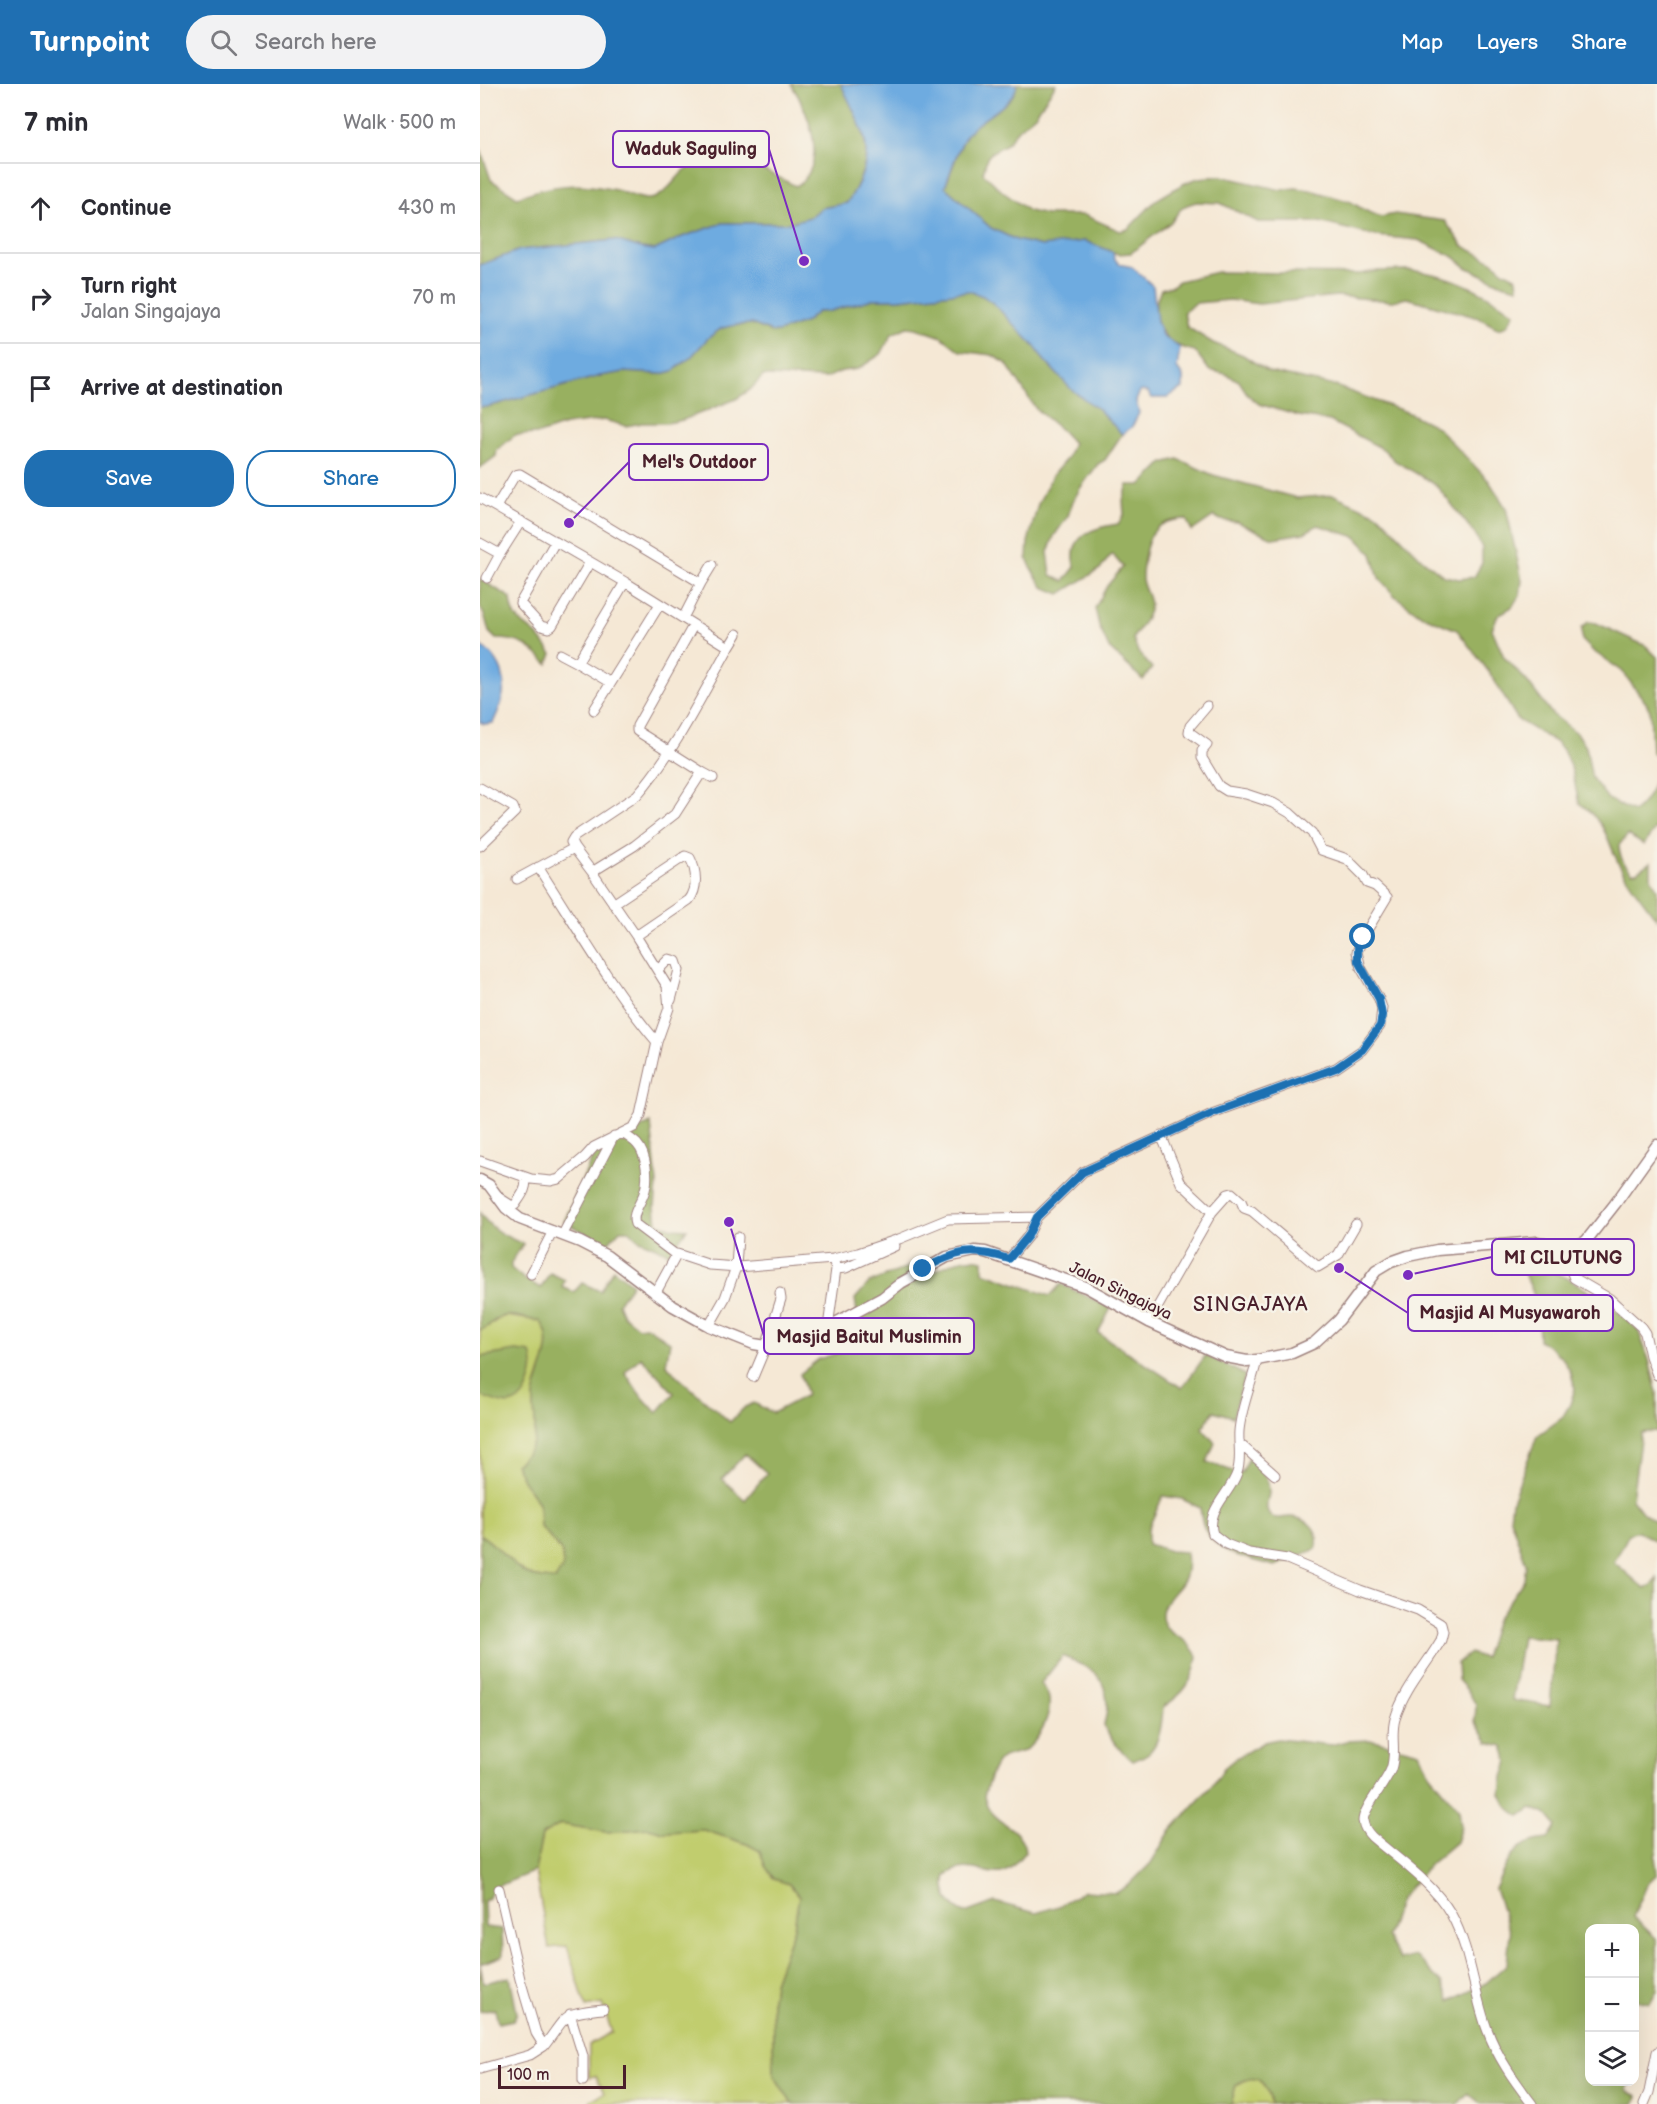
<!DOCTYPE html>
<meta charset="utf-8">
<style>
body{margin:0;font-family:"Balsamiq Sans",sans-serif;background:#f2f2f3;color:#2b2b33}
.controls{position:absolute;right:18px;bottom:18px;display:grid;overflow:hidden;border-radius:12px;box-shadow:0 6px 24px #0002}
.controls button{width:54px;height:54px;display:grid;place-items:center;padding:0;border:0;border-bottom:2px solid #e1e1e2;background:#fff;color:#2b2b33;font:30px sans-serif}
.scale{position:absolute;left:18px;bottom:15px;width:128px;box-sizing:border-box;padding-left:6px;border:3px solid #4a1f2b;border-top:0;font-size:16px;line-height:21px;white-space:nowrap;color:#4a1f2b;-webkit-text-stroke:4px #f7f3e8;paint-order:stroke}
.stop{position:absolute;width:18px;height:18px;margin:-14px;border:4px solid #1f6fb2;border-radius:50%;background:#fff}
.stop.end{background:#1f6fb2;border-color:#fff;box-shadow:0 2px 6px #0008}
.list{margin:0;padding:0;list-style:none}
h2{display:flex;justify-content:space-between;align-items:center;height:78px;margin:0;padding:0 24px;font-size:26px}
h2 small{font-size:20px;font-weight:400;color:#7c7c81}
.list li{display:grid;grid-template-columns:39px 1fr auto;gap:18px;align-items:center;box-sizing:border-box;height:90px;padding:0 24px;border-top:2px solid #e1e1e2}
.list b{display:block;font-size:22px;white-space:nowrap}
.list p{margin:0;font-size:20px;white-space:nowrap;color:#7c7c81}
.list em{font-size:20px;font-style:normal;color:#7c7c81}
.actions{display:flex;gap:12px;padding:18px 24px}
.actions a{flex:1;padding:14px 0;border:2px solid #1f6fb2;border-radius:24px;text-align:center;font-size:21px;color:#1f6fb2}
.actions .main{background:#1f6fb2;color:#fff}
.icon{flex:none;width:33px;height:33px;fill:none;stroke:currentColor;stroke-width:2;stroke-linecap:round;stroke-linejoin:round}
.map{position:relative;flex:none;width:1177px;height:2020px;overflow:hidden}
header{display:flex;align-items:center;gap:36px;box-sizing:border-box;height:84px;padding:0 30px;background:#1f6fb2;color:#fff}
header strong{font-size:28px}
nav{display:flex;gap:33px;margin-inline-start:auto;font-size:21px}
.search{width:420px;height:54px;background:#f2f2f3;display:flex;align-items:center;gap:15px;box-sizing:border-box;padding:0 21px;border-radius:33px;color:#7c7c81;font-size:22px}
main{display:flex}
aside{flex:1;background:#fff}
.map>svg:first-child{display:block}
.green{fill:#c1cd6e;stroke:#86764c;stroke-width:1.5}
.forest{fill:#98b061;stroke:#716846;stroke-width:1.5;fill-rule:evenodd}
.water{fill:#6eabe0;stroke:#5c6586;stroke-width:1.5}
.lines{fill:none;stroke-linecap:round;stroke-linejoin:round}
.minor-casing{stroke:#a08480;stroke-width:11}
.tertiary-casing{stroke:#a08480;stroke-width:13}
.minor{stroke:#fff;stroke-width:9}
.tertiary{stroke:#fff;stroke-width:10}
.route{stroke:#1f6fb2;stroke-width:8}
.labels{text-anchor:middle;stroke-width:5;stroke-linejoin:round;paint-order:stroke}
.street-label{font-size:16px;fill:#4a1f2b;stroke:#f7f3e8}
.quarter-label{font-size:20px;letter-spacing:1.5px;fill:#4a1f2b;stroke:#f7f3e8}
.leader{fill:none;stroke:#7b2cbf;stroke-width:2}
.callout-dot{fill:#7b2cbf;stroke:#f7f3e8;stroke-width:2}
.callout{fill:#f7f3e8;stroke:#7b2cbf;stroke-width:2}
.callout-label{font-size:18px;text-anchor:middle;font-weight:bold;fill:#4a1f2b}
</style>
<header>
<strong>Turnpoint</strong>
<div class="search"><svg class="icon" aria-label="search" viewBox="0 0 24 24"><circle cx="10" cy="10" r="6"/><path d="M15 15l6 6"/></svg>Search here</div>
<nav><a>Map</a><a>Layers</a><a>Share</a></nav>
</header>
<main>
<aside>
<h2>7 min<small>Walk · 500 m</small></h2>
<ul class="list">
<li><svg class="icon" aria-label="ahead" viewBox="0 0 24 24"><path d="M12 20V5M6 11l6-6 6 6"/></svg><div><b>Continue</b></div><em>430 m</em></li>
<li><svg class="icon" aria-label="right" viewBox="0 0 24 24"><path d="M7 20v-9h11M14 6l5 5-5 5"/></svg><div><b>Turn right</b><p>Jalan Singajaya</p></div><em>70 m</em></li>
<li><svg class="icon" aria-label="arrive" viewBox="0 0 24 24"><path d="M6 21V4h12l-3 4 3 4H6"/></svg><div><b>Arrive at destination</b></div></li>
</ul>
<div class="actions"><a class="main">Save</a><a>Share</a></div>
</aside>
<div class="map">
<svg width="1177" height="2020" viewBox="0 0 1177 2020">
<rect width="100%" height="100%" fill="#f7f3e8"/>
<filter id="ink" filterUnits="userSpaceOnUse"><feTurbulence type="fractalNoise" baseFrequency=".0167" numOctaves="2"/><feDisplacementMap in="SourceGraphic" scale="12" xChannelSelector="R" yChannelSelector="G"/><feConvolveMatrix kernelMatrix="1 2 1 2 8 2 1 2 1" color-interpolation-filters="sRGB"/></filter>
<filter id="wash" filterUnits="userSpaceOnUse"><feTurbulence type="fractalNoise" baseFrequency=".008" numOctaves="4" result="noise"/><feDisplacementMap in="SourceGraphic" scale="24" xChannelSelector="R" yChannelSelector="G"/><feGaussianBlur stdDeviation="1.35" result="paint"/><feColorMatrix in="noise" values="0 0 0 0 0 0 0 0 0 0 0 0 0 0 0 0 0 1.4 0 .05"/><feComposite in="paint" operator="in"/></filter>
<g filter="url(#wash)">
<rect width="100%" height="100%" fill="#f5e8d5"/>
<!-- green -->
<path class="green" d="M26 1232 60 1237C79 1259 57 1289 54 1313 53 1326 58 1348 53 1359 50 1367 42 1375 36 1380L45 1399 59 1419 60 1442 82 1468 83 1483 75 1496C68 1495 59 1494 52 1492 31 1484 19 1461 0 1451V1312L5 1274 0 1273V1246C11 1244 15 1234 26 1232Z
M81 1740 126 1748 169 1744 184 1748 224 1746 267 1760 281 1767 285 1782 309 1800 319 1812 314 1844 294 1899 292 1915 294 1991 312 2020H110L111 2016 124 2009 116 1992 109 1993V1961L132 1948 122 1920 106 1923 87 1862 69 1864 55 1787 62 1751Z
M770 1994C785 1995 789 2006 791 2020H751L756 2001Z"/>
<!-- forest -->
<path class="forest" d="M311 0H361C384 50 400 67 367 119L342 124 330 133 309 139H243L202 153 175 166 161 164 135 156 40 166 0 181V64L11 96 37 113C74 100 97 98 136 106 145 109 157 114 166 115 184 116 193 96 205 86 214 80 224 75 235 74 263 72 292 91 316 102 350 81 328 26 311 0Z
M537 0H576L555 31 537 46 527 60 512 68 507 74 503 89 523 108 549 127 567 131H604L640 147 648 145 676 116 703 100 718 94 741 92 801 106 815 104 830 106 871 118 884 126 901 133 915 130 965 137 983 162 1012 177 1023 187 1037 194 1038 204 1022 200 986 183 974 173 938 156 896 152 839 138H778L740 119 716 118 707 121 700 126 691 138 651 169 638 170 605 157 562 162 536 156 511 144 465 103C472 87 478 64 487 50 498 34 535 22 537 0Z
M927 186C966 189 1003 206 1034 229L1027 242 1019 245 999 234 927 214 912 217 857 212 779 220 750 216 716 219 704 228 707 243 733 259 763 271 789 288 855 302 929 329 957 343 1009 397 1026 424 1042 496 1040 511 1032 523 1018 531 1012 545 1024 573 1046 596 1072 630 1098 650 1106 663 1112 694 1128 715 1153 728C1167 719 1175 700 1177 684V742L1164 761 1148 751 1139 761C1139 773 1144 780 1152 788H1156L1171 778V793L1177 805V835C1166 820 1153 805 1144 789 1126 760 1131 742 1099 719L1092 687 1083 666 1077 659 1038 636 1009 588 977 546 941 531 915 512 899 494 892 470 876 453 838 441 824 449 793 454 757 438 741 436 734 432 712 447 706 435C677 436 668 448 664 475 663 481 662 488 662 494 662 503 670 512 670 521 669 533 660 543 653 554L658 568 672 584 663 596 629 564 619 542 615 524 627 502 643 483 632 470 620 485 580 510 563 503 553 488 547 474 548 458 558 420 572 392 587 374 593 359 582 347 556 325 526 279 512 271 480 267 462 253 436 244 427 243 412 250 401 270 378 285 362 287 346 294 283 292 270 306 256 315 203 336 187 339H162L146 342 124 336 85 341 59 350 35 351 17 366 16 372 0 384V323H7L120 292 144 288 181 290 193 287 211 273 228 254 242 244 256 241 272 240 291 248H298L326 238 337 228 350 227 393 215H419L489 207 503 212 514 220 556 264 564 276 592 306 618 325 642 350 625 376 618 380 601 403 593 417 588 432 574 452 568 468 571 491 584 497 595 483C588 451 612 444 638 440L644 431 643 416 648 401H661L683 379 698 375 733 391 817 414 854 411 899 431 942 475 964 492 979 495 994 493 1002 479V464L995 450 956 401 915 377 903 365 850 337 819 332 779 320 768 311 759 297 746 290 729 286 715 267C683 261 666 236 681 205L692 202 699 197 737 188 880 190 896 187Z
M0 495 31 514C32 536 42 538 57 551 63 557 67 564 72 570L68 580C49 562 42 555 16 555L9 548 5 533 0 523Z
M1108 538 1116 539 1166 562 1177 573V681V674L1172 668 1170 627 1166 619 1142 587 1113 567 1102 556V544Z
M171 1039 177 1100 175 1123 177 1139 193 1144 207 1145 189 1169 158 1155 148 1146H140L127 1160 84 1138 115 1067Z
M0 1129C11 1146 25 1152 43 1160L31 1179V1184L44 1195 61 1204 70 1189 85 1196 82 1203 94 1208 102 1199 120 1207 133 1185 152 1200 138 1219 143 1231 158 1243 166 1242 190 1258 186 1280 198 1293 250 1338 265 1323 274 1319 293 1329 327 1311 320 1290 339 1275 361 1268 371 1258 368 1249 379 1243 375 1215 389 1199 431 1182 444 1193C463 1183 482 1170 503 1176V1188L570 1212 581 1200 631 1224 618 1249 702 1304 726 1271 765 1291 753 1333 734 1327 722 1344 735 1359 727 1378 761 1390 769 1374C774 1379 782 1384 784 1391 787 1395 789 1403 789 1409 788 1417 784 1424 790 1431 796 1437 805 1432 812 1433 830 1435 841 1448 836 1465L795 1482C773 1476 737 1470 726 1447 722 1441 721 1432 720 1424L702 1415 683 1412 668 1445V1460L690 1467 706 1468C707 1478 708 1490 701 1499 693 1511 676 1522 684 1540 688 1549 698 1552 705 1557 710 1561 714 1567 717 1572 714 1597 704 1610 683 1623 682 1638 680 1661 667 1670 663 1673 657 1675 653 1677 640 1666 631 1657 624 1641 629 1623 629 1606 617 1591 610 1583 592 1577 583 1572L561 1599C563 1603 567 1607 568 1611 574 1627 558 1660 543 1667 532 1672 523 1668 515 1682 510 1690 507 1703 504 1712 505 1716 507 1722 509 1725 520 1741 544 1746 545 1768 539 1774 530 1788 521 1789 501 1791 489 1776 466 1791 462 1808 469 1823 485 1829L515 1818 556 1829 579 1822 603 1807 636 1809 649 1801 671 1779 689 1749 735 1698 744 1684 756 1674 784 1658 798 1655 851 1661 866 1657 893 1656 939 1668 950 1691 979 1726 981 1743 976 1758 950 1780 920 1815 907 1853 920 1876 936 1872 962 1900 970 1917 1006 1899 1027 1880 1030 1849 1015 1805C1028 1777 1033 1757 1068 1755L1076 1742 1066 1730 1052 1724 1040 1732 1028 1724 1021 1710 1023 1693 1028 1677 1023 1662 1008 1658 995 1637 996 1621 988 1607 978 1596 977 1579 990 1569 1004 1574 1016 1536 1044 1496 1046 1480 1030 1434 1032 1417 1057 1352 1082 1334 1090 1320 1095 1305 1091 1289 1083 1275 1071 1264 1059 1256C1058 1232 1058 1213 1045 1192L1049 1177 1091 1196 1134 1224 1158 1246 1169 1276 1177 1309V1349L1175 1347 1161 1349 1152 1415 1162 1428 1177 1439V1458L1158 1447 1149 1450 1134 1478 1165 1505 1172 1501 1177 1494V1765L1175 1773 1177 1790 1168 1799 1153 1833 1177 1855V1906L1170 1919 1155 1916 1154 1844H1110V1998H1148L1147 2007 1158 2012 1155 2020H1001L988 2009 978 2020H791C788 1999 777 1986 756 2001L751 2020H312L294 1991 292 1915 294 1899 314 1844 319 1812 309 1800 294 1795 285 1782 280 1767 267 1760 224 1746 184 1748 169 1744 126 1748 81 1740 62 1751 55 1787 13 1804 9 1814 4 1817 5 1843 22 1845 23 1872 0 1880V1451C19 1461 31 1484 52 1492 58 1494 68 1494 75 1496L83 1483 82 1468 60 1442 59 1419 45 1399 35 1380C43 1375 50 1367 53 1359 58 1348 53 1326 54 1313 57 1289 79 1259 60 1237 49 1236 31 1229 21 1233 12 1236 9 1244 0 1246ZM161 1273 194 1309 177 1329 158 1308 145 1288ZM265 1370 287 1389 265 1416 242 1395ZM1042 1552 1076 1555 1070 1622 1032 1616Z
M36 1267 51 1269C56 1282 49 1315 33 1319 22 1322 10 1314 0 1312V1273Z
M0 1881 4 1899 30 1893 37 1929 33 1936 18 1939 15 1925 0 1928Z"/>
<!-- water -->
<path class="water" d="M361 0H537C535 22 498 34 487 50 478 63 471 87 465 103L511 144 536 156 562 162 605 157 633 168 634 174 639 180 652 183 673 202 677 237 682 251 700 264 697 284 703 293V304L686 314H671L668 308 660 307 656 317 659 329 652 343 642 350 618 325 592 306 564 276 556 264 514 220 503 212 489 207 419 215H393L350 227 337 228 326 238 298 248H292L272 240 256 241 242 244 228 254 211 273 193 287 181 290 144 288 120 292 7 323H0V181L40 166 135 156 161 164 175 166 202 153 243 139H309L330 133 342 124 367 119C401 68 384 50 361 0Z
M0 561C31 583 28 608 13 639L4 640 0 638Z"/>
</g>
<g filter="url(#ink)">
<g class="lines">
<defs>
<path id="minor" d="M0 414 145 498 249 563C221 613 195 667 157 711L94 753 91 758 94 764 112 788 156 852 187 902 189 924 177 958 161 1031 154 1043 114 1063 105 1073 79 1095 71 1097 51 1095 0 1077
M16 423 35 391 40 390 221 499 203 534
M75 458 40 519 61 542 69 544 72 542 110 478
M0 459 20 470 41 437
M7 494 20 470
M221 499 232 481
M249 563 257 550
M80 570 97 579
M131 599 97 579 145 498
M114 626 180 520
M222 688 233 694
M0 704 33 723 35 728 0 762
M58 783C95 840 133 907 177 958
M112 788 154 762 195 730 222 688 157 647V642L213 542
M37 795 94 764
M133 820 205 772 210 774C217 787 218 805 209 816L156 852
M178 886 189 875 196 877 199 886 191 916
M142 1049C147 1052 153 1056 157 1060 167 1071 169 1096 164 1109 161 1119 151 1130 155 1140L196 1171
M681 1051 701 1099 732 1128
M21 1115 32 1122 35 1121C41 1112 48 1104 45 1094
M83 1150 134 1052
M1098 1161 1092 1189 1094 1194 1130 1215 1161 1243 1165 1249 1170 1272 1177 1291
M353 1175 356 1185 366 1184 415 1162
M529 1175 548 1152 557 1133 603 1088 732 1029 856 984 882 966 900 942 902 924 899 915 881 884 877 868 883 853 907 813 895 802 887 799 883 791 867 775 841 766 832 749 810 729 793 719 766 710 747 707 739 702 722 674V667L727 661 709 648 710 642 727 622
M51 1190 73 1147
M175 1210 197 1170 230 1181 258 1183 353 1175 378 1169 419 1155 468 1135 557 1133
M669 1238 732 1128 748 1110 752 1109 761 1117 764 1124 772 1127 838 1183 858 1171 876 1140
M229 1242 245 1214 256 1183 258 1153
M348 1243 356 1185
M777 1276C772 1299 761 1323 759 1347 758 1361 762 1375 757 1389 750 1410 725 1427 733 1450L746 1460 769 1469 807 1475 880 1506 938 1526 961 1540 963 1548 961 1556C946 1582 924 1605 915 1635 910 1652 917 1668 911 1685 906 1699 883 1724 883 1737 884 1744 888 1749 892 1753 919 1776 953 1799 971 1830 991 1866 993 1907 1007 1945 1017 1973 1034 1996 1052 2020
M273 1293 286 1262 301 1215 300 1209
M759 1359 795 1391
M90 1930 103 1972V1997
M64 1962C88 1931 81 1929 123 1925
M0 1985 50 1971 64 1962 56 1949 40 1895 19 1805
M1164 2020 1169 2008 1177 1968"/>
<path id="tertiary" d="M0 1096 9 1101 26 1124 40 1135 100 1158 127 1172 193 1222 229 1242 274 1260 286 1262 303 1261 348 1243 402 1214 421 1199 467 1173 495 1167 505 1168 606 1203 669 1238 746 1273 767 1277 777 1276 812 1269 834 1259 859 1236 896 1187 911 1178 928 1172 957 1166 1057 1158 1089 1163 1098 1161 1106 1157 1135 1120 1177 1061"/>
</defs>
<!-- minor casing -->
<use href="#minor" class="minor-casing"/>
<!-- tertiary casing -->
<use href="#tertiary" class="tertiary-casing"/>
<!-- minor -->
<use href="#minor" class="minor"/>
<!-- tertiary -->
<use href="#tertiary" class="tertiary"/>
</g>
</g>
<g class="lines" filter="url(#ink)">
<!-- route -->
<path class="route" d="M443 1185C479 1167 490 1163 529 1175L548 1152 557 1133 603 1088 732 1029 856 984 882 966 900 942 902 931 899 915 878 877V863L883 853"/>
</g>
<g class="labels">
<!-- street labels -->
<g class="street-label">
<text transform="translate(641 1206) rotate(26)" y="6">Jalan Singajaya</text>
</g>
<!-- quarter labels -->
<g class="quarter-label">
<text x="771" y="1227">SINGAJAYA</text>
</g>
</g>
<!-- callouts -->
<path class="leader" d="M324 177L289 65M89 439L149 378M928 1191L1012 1173M859 1184L928 1229M249 1138L284 1252"/>
<g class="callout-dot">
<circle cx="324" cy="177" r="6"/>
<circle cx="89" cy="439" r="6"/>
<circle cx="928" cy="1191" r="6"/>
<circle cx="859" cy="1184" r="6"/>
<circle cx="249" cy="1138" r="6"/>
</g>
<g class="callout">
<rect x="133" y="47" width="156" height="36" rx="6"/>
<rect x="149" y="360" width="139" height="36" rx="6"/>
<rect x="1012" y="1155" width="142" height="36" rx="6"/>
<rect x="928" y="1211" width="205" height="36" rx="6"/>
<rect x="284" y="1234" width="210" height="36" rx="6"/>
</g>
<g class="callout-label">
<text x="211" y="71">Waduk Saguling</text>
<text x="219" y="384">Mel's Outdoor</text>
<text x="1083" y="1180">MI CILUTUNG</text>
<text x="1030" y="1235">Masjid Al Musyawaroh</text>
<text x="389" y="1259">Masjid Baitul Muslimin</text>
</g>
</svg>
<div class="controls">
<button>+</button>
<button>−</button>
<button><svg class="icon" aria-label="layers" viewBox="0 0 24 24"><path d="M12 4l9 5-9 5-9-5zM3 14l9 5 9-5"/></svg></button>
</div>
<div class="scale">100 m</div>
<div class="stop" style="left:883px;top:853px"></div>
<div class="stop end" style="left:443px;top:1185px"></div>
</div>
</main>
